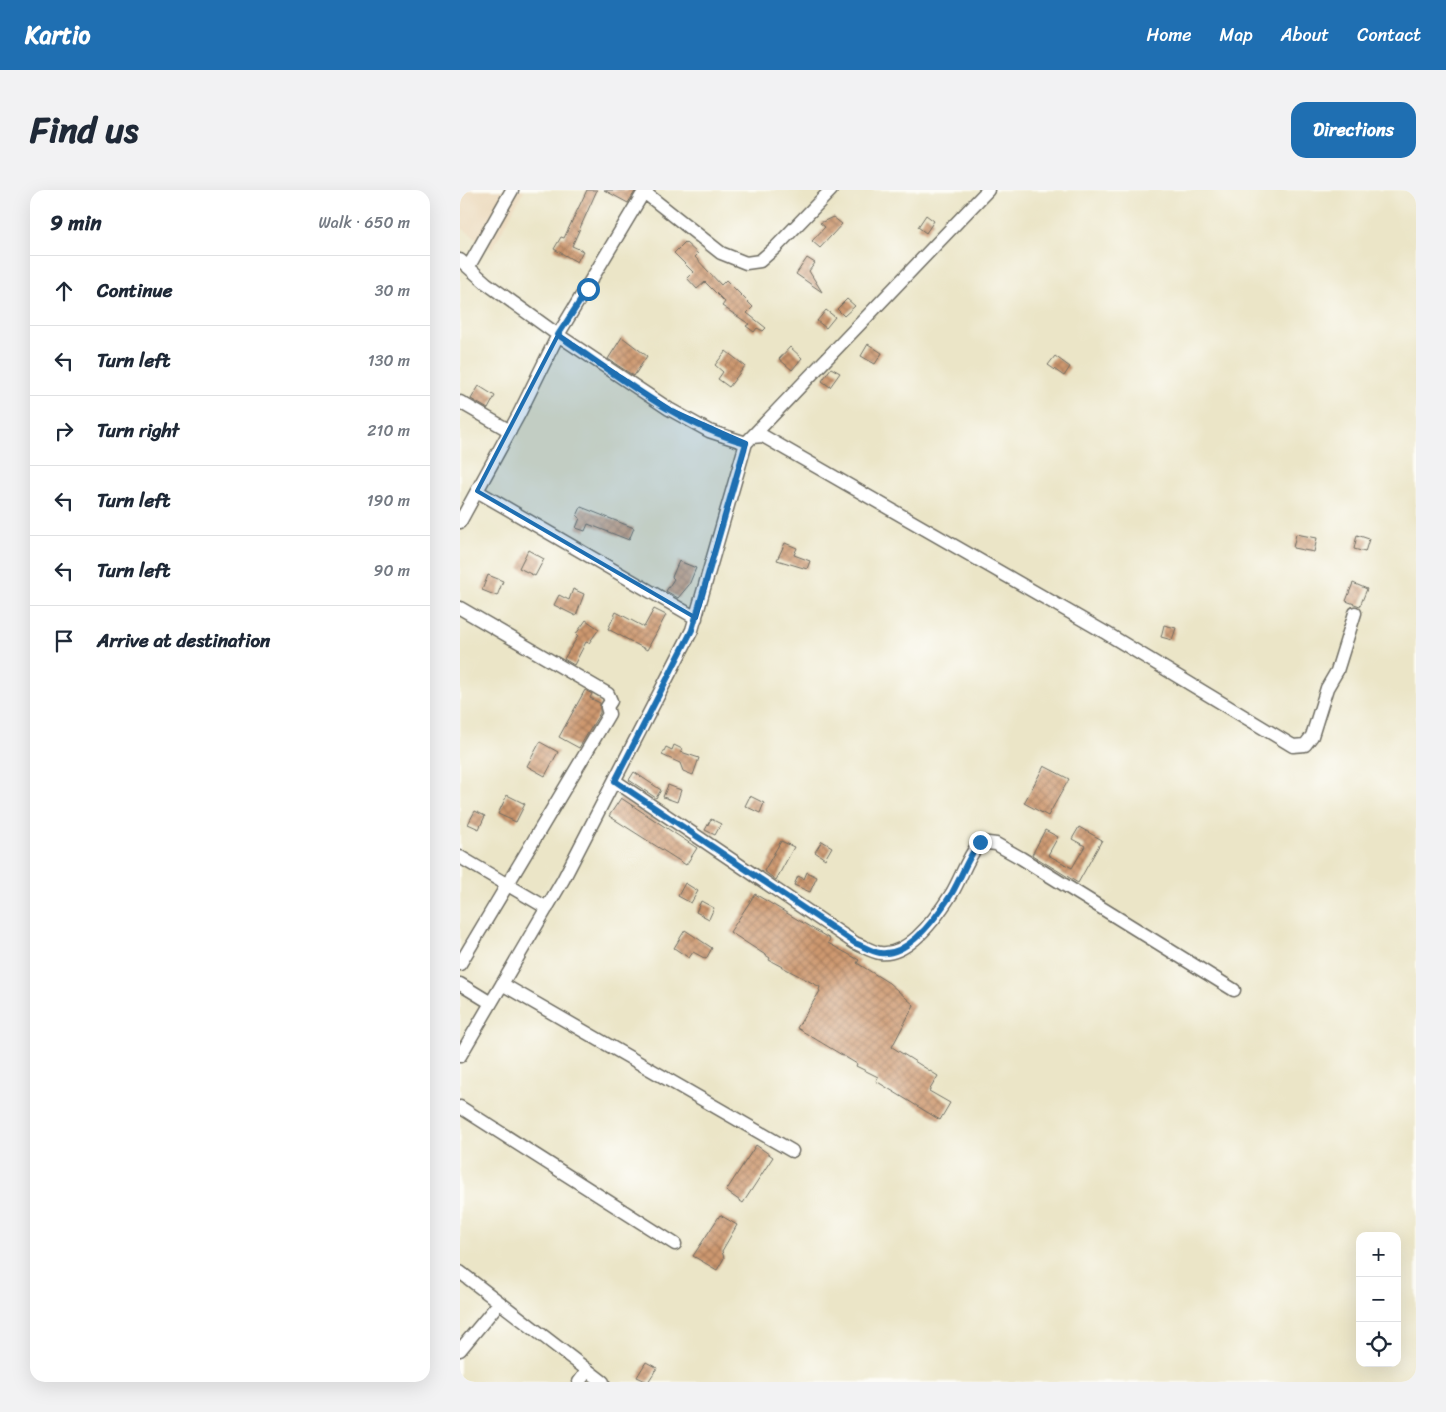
<!DOCTYPE html>
<meta charset="utf-8">
<style>
body{margin:0;font-family:Sriracha,sans-serif;background:#f2f2f3;color:#1f2937}
.controls{position:absolute;right:15px;bottom:15px;display:grid;overflow:hidden;border-radius:10px;box-shadow:0 5px 20px #0002}
.controls button{width:45px;height:45px;display:grid;place-items:center;padding:0;border:0;border-bottom:1px solid #e0e1e3;background:#fff;color:#1f2937;font:25px sans-serif}
.stop{position:absolute;width:15px;height:15px;margin:-11px;border:4px solid #1f6fb2;border-radius:50%;background:#fff}
.stop.end{background:#1f6fb2;border-color:#fff;box-shadow:0 1px 5px #0008}
.list{margin:0;padding:0;list-style:none}
h2{display:flex;justify-content:space-between;align-items:center;height:65px;margin:0;padding:0 20px;font-size:21px}
h2 small{font-size:16px;font-weight:400;color:#747a83}
.list li{display:grid;grid-template-columns:32px 1fr auto;gap:15px;align-items:center;box-sizing:border-box;height:70px;padding:0 20px;border-top:1px solid #e0e1e3}
.list b{display:block;font-size:19px;white-space:nowrap}
.list em{font-size:16px;font-style:normal;color:#747a83}
.icon{flex:none;width:28px;height:28px;fill:none;stroke:currentColor;stroke-width:2;stroke-linecap:round;stroke-linejoin:round}
.map{position:relative;flex:none;width:956px;height:1192px;overflow:hidden;border-radius:15px}
header{display:flex;align-items:center;gap:30px;box-sizing:border-box;height:70px;padding:0 25px;background:#1f6fb2;color:#fff}
header strong{font-size:24px}
nav{display:flex;gap:28px;margin-inline-start:auto;font-size:18px}
.intro{display:flex;align-items:center;justify-content:space-between;box-sizing:border-box;height:120px;padding:0 30px}
h1{margin:0;font-size:35px}
.button{padding:12px 22px;border-radius:15px;background:#1f6fb2;color:#fff;font-size:18px;font-weight:700}
main{display:flex;gap:30px;padding:0 30px}
aside{flex:1;background:#fff;border-radius:15px;box-shadow:0 5px 20px #0002}
.map>svg:first-child{display:block}
.built{fill:#ebd8ba}
.building{fill:url(#building-cross-hatch)}
.lines{fill:none;stroke-linecap:round;stroke-linejoin:round}
.minor-casing{stroke:#6e6c62;stroke-width:15}
.minor{stroke:#fff;stroke-width:12}
.route{stroke:#1f6fb2;stroke-width:6}
.marked{fill:#1f6fb2;fill-opacity:0.2;stroke:#1f6fb2;stroke-width:4;stroke-linejoin:round}
</style>
<header>
<strong>Kartio</strong>
<nav><a>Home</a><a>Map</a><a>About</a><a>Contact</a></nav>
</header>
<div class="intro"><h1>Find us</h1><a class="button">Directions</a></div>
<main>
<aside>
<h2>9 min<small>Walk · 650 m</small></h2>
<ul class="list">
<li><svg class="icon" aria-label="ahead" viewBox="0 0 24 24"><path d="M12 20V5M6 11l6-6 6 6"/></svg><div><b>Continue</b></div><em>30 m</em></li>
<li><svg class="icon" aria-label="left" viewBox="0 0 24 24"><path d="M17 20v-9H6M10 6l-5 5 5 5"/></svg><div><b>Turn left</b></div><em>130 m</em></li>
<li><svg class="icon" aria-label="right" viewBox="0 0 24 24"><path d="M7 20v-9h11M14 6l5 5-5 5"/></svg><div><b>Turn right</b></div><em>210 m</em></li>
<li><svg class="icon" aria-label="left" viewBox="0 0 24 24"><path d="M17 20v-9H6M10 6l-5 5 5 5"/></svg><div><b>Turn left</b></div><em>190 m</em></li>
<li><svg class="icon" aria-label="left" viewBox="0 0 24 24"><path d="M17 20v-9H6M10 6l-5 5 5 5"/></svg><div><b>Turn left</b></div><em>90 m</em></li>
<li><svg class="icon" aria-label="arrive" viewBox="0 0 24 24"><path d="M6 21V4h12l-3 4 3 4H6"/></svg><div><b>Arrive at destination</b></div></li>
</ul>
</aside>
<div class="map">
<svg width="956" height="1192" viewBox="0 0 956 1192">
<defs>
<pattern id="building-cross-hatch" width="8" height="8" patternUnits="userSpaceOnUse" patternTransform="scale(1.25)"><rect width="8" height="8" fill="#cd986f"/><path d="M0 0l8 8M0 8l8-8" fill="none" stroke="#a77c5b"/></pattern>
</defs>
<rect width="100%" height="100%" fill="#fdfcf7"/>
<filter id="ink" filterUnits="userSpaceOnUse"><feTurbulence type="fractalNoise" baseFrequency=".02" numOctaves="2"/><feDisplacementMap in="SourceGraphic" scale="10" xChannelSelector="R" yChannelSelector="G"/><feConvolveMatrix kernelMatrix="1 2 1 2 8 2 1 2 1" color-interpolation-filters="sRGB"/></filter>
<filter id="wash" filterUnits="userSpaceOnUse"><feTurbulence type="fractalNoise" baseFrequency=".0096" numOctaves="4" result="noise"/><feDisplacementMap in="SourceGraphic" scale="20" xChannelSelector="R" yChannelSelector="G"/><feGaussianBlur stdDeviation="1.12" result="paint"/><feColorMatrix in="noise" values="0 0 0 0 0 0 0 0 0 0 0 0 0 0 0 0 0 1.4 0 .05"/><feComposite in="paint" operator="in"/></filter>
<g filter="url(#wash)">
<rect width="100%" height="100%" fill="#ebe5c7"/>
<!-- built -->
<path class="built" d="M0 0H64L32 59 0 37Z"/>
<g id="blocks">
<!-- building -->
<path class="building" d="M127 0H137L112 56 123 61 117 72 94 59 101 47 104 48Z
M144 0H176L168 13Z
M466 25 474 31 466 43 458 37Z
M373 27 382 34 360 58 352 51 365 37 360 33Z
M225 52 238 64 235 67 261 95 266 90 293 117 287 123 306 138 303 141 297 138 294 142 286 136 289 134 262 116 265 112 245 92 237 99 227 88 233 82 214 63Z
M347 68 355 73 349 81 362 102 336 84Z
M387 109 395 116 384 126 377 119Z
M366 120 375 127 366 138 357 131Z
M162 147 187 166 174 186 148 169Z
M408 154 422 163 415 174 401 166Z
M330 157 342 168 332 180 319 169Z
M266 161 285 176 269 197 258 189 263 182 255 175Z
M595 166 610 177 604 186 588 175Z
M371 178 380 183 370 197 362 191Z
M19 196 35 206 28 219 11 209Z
M121 317 174 338 169 350 128 334 125 341 116 338 120 328 117 326Z
M836 344 857 348 854 362 833 358Z
M897 345 909 349 905 362 894 359Z
M325 353 337 358 334 365 350 371 347 379 317 370Z
M68 360 84 369 75 386 59 378Z
M219 371 236 378 229 395 218 408 206 401 214 389 212 387Z
M28 385 43 391 37 406 22 400Z
M893 393 907 399 900 416 886 411Z
M113 399 124 404 116 426 94 415 99 405 109 410Z
M194 419 206 425 187 460 148 439 156 422 184 437Z
M126 430 139 439 129 453 126 452 114 475 104 469 118 446 116 444Z
M704 435 716 438 712 450 701 447Z
M125 500 132 504 130 508 140 513V523L119 558 99 547Z
M80 552 98 562 85 586 67 576Z
M214 555 222 559 221 562 239 568 233 585 223 581 220 573 202 565 206 557 212 560Z
M584 576 609 589 588 626 564 613Z
M174 582 201 600 196 608 169 590Z
M208 595 221 600 217 612 203 607Z
M47 605 65 614 56 632 38 624Z
M290 606 304 613 300 623 285 616Z
M161 608 237 658 226 675 149 626Z
M15 621 25 626 19 639 8 634Z
M251 629 261 634 255 645 245 640Z
M619 637 642 650 618 693 572 665 585 640 598 647 588 665 612 678 625 656 612 649Z
M321 651 334 657 316 690 304 681Z
M362 651 372 657 365 669 355 662Z
M347 682 357 687 350 702 334 695 338 686 344 689Z
M225 693 238 701 231 713 218 706Z
M295 704 370 749 368 753 399 770 397 773 429 793 454 815 432 857 478 886 469 901 490 913 480 930 416 891 418 887 396 876 397 874 337 838 360 801 359 800 360 797 309 770 310 768 270 742Z
M241 711 254 718 249 729 236 722Z
M225 740 252 758 246 769 233 762 229 768 214 758Z
M296 955 313 967 283 1013 266 1001Z
M260 1025 277 1035 262 1061 264 1068 257 1080 233 1066Z
M186 1172 197 1178 188 1192 177 1187Z"/>
</g>
</g>
<g filter="url(#ink)">
<use href="#blocks" fill-opacity="0" stroke="#6e6c62" stroke-width="1"/>
<g class="lines">
<defs>
<path id="minor" d="M184 2 261 63 286 73 300 71 316 57 371 0
M0 70 26 93 98 145 209 219 249 241 286 253 528 0
M9 76 52 0
M0 212 50 241
M292 247 303 246 646 443 833 556 845 555 852 546 867 498 877 481 895 423
M17 301 236 428
M0 332 59 224 98 145 185 0
M0 418 148 504 151 511 147 517 149 524 0 774
M155 591 395 753C403 756 412 762 420 763 449 767 478 725 492 703 502 686 507 668 520 652L536 654 561 668 774 800
M0 667 87 718
M0 794 31 813
M42 794 332 961
M0 866 103 690 232 440 286 253
M0 917 215 1054
M0 1082 143 1192
M0 1160 39 1113
M119 1192 128 1180"/>
</defs>
<!-- minor casing -->
<use href="#minor" class="minor-casing"/>
<!-- minor -->
<use href="#minor" class="minor"/>
</g>
</g>
<g class="lines" filter="url(#ink)">
<!-- route -->
<path class="route" d="M128 99 98 145C157 185 218 235 286 253L232 440 155 591 395 753C403 756 412 762 420 763 449 767 478 725 492 703 502 686 507 668 520 652"/>
</g>
<!-- marked area -->
<path class="marked" d="M98 145 209 219 286 253 236 428 17 301Z"/>
</svg>
<div class="controls">
<button>+</button>
<button>−</button>
<button><svg class="icon" aria-label="locate" viewBox="0 0 24 24"><circle cx="12" cy="12" r="6"/><path d="M12 2v4M12 18v4M2 12h4M18 12h4"/></svg></button>
</div>
<div class="stop" style="left:128px;top:99px"></div>
<div class="stop end" style="left:520px;top:652px"></div>
</div>
</main>
